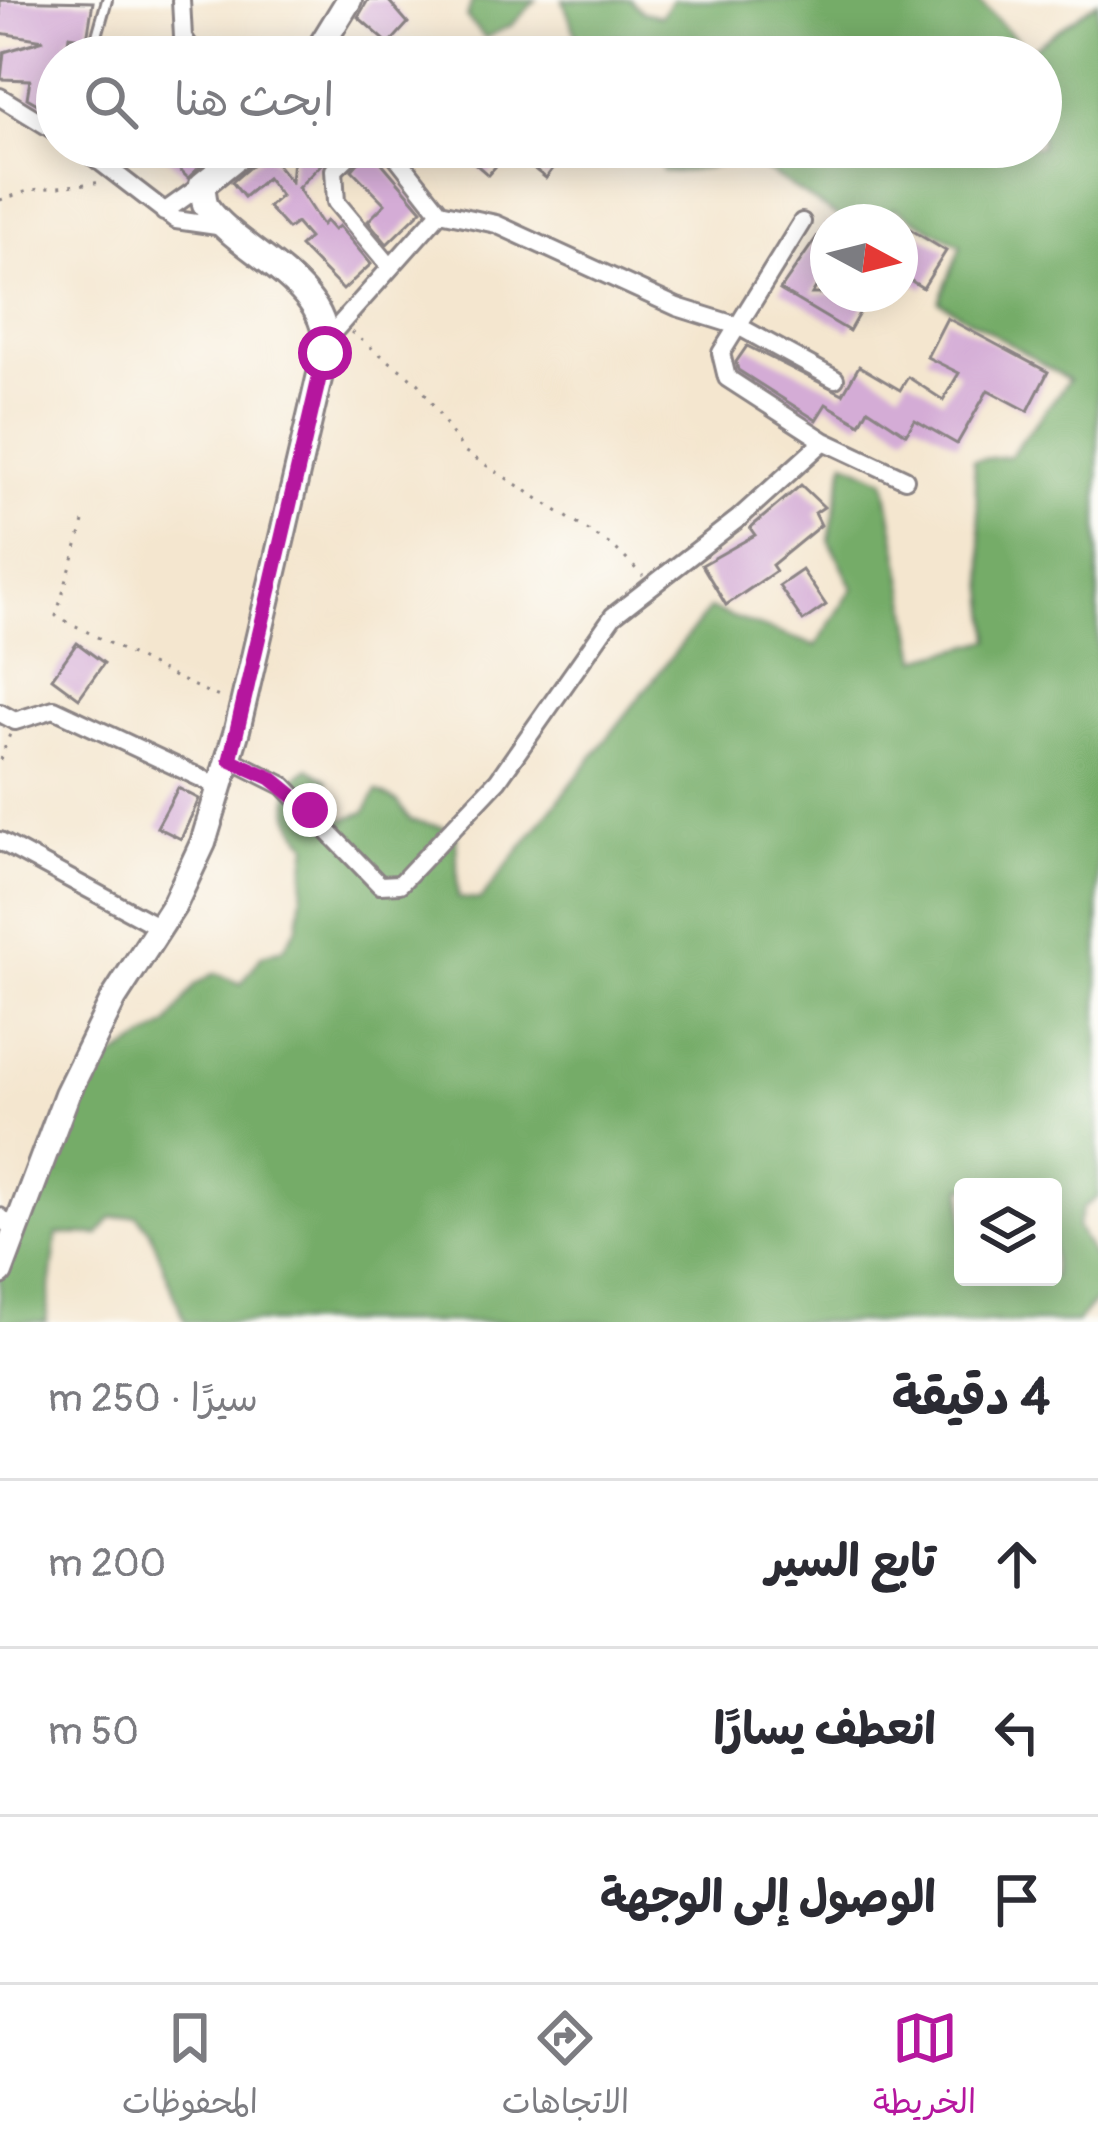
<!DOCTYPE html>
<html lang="ar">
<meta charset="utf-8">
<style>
body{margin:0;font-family:Pangolin,"Playpen Sans Arabic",sans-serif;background:#f2f2f3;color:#2b2b33;direction:rtl}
.controls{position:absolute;right:36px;bottom:36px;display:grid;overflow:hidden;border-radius:12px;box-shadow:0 6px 30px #0003}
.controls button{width:108px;height:108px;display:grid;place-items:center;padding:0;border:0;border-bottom:3px solid #e1e1e2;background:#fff;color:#2b2b33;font:60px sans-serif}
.compass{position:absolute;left:810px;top:204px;width:108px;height:108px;border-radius:50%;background:#fff;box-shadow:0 6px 30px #0003;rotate:97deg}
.stop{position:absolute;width:36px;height:36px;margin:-27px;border:9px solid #b5179e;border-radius:50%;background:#fff}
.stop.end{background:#b5179e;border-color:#fff;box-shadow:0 3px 12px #0008}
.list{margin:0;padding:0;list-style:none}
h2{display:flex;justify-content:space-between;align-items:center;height:156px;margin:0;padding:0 48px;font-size:51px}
h2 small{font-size:39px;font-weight:400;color:#7c7c81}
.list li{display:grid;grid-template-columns:78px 1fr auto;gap:36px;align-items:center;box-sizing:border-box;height:168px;padding:0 48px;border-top:3px solid #e1e1e2}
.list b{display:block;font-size:45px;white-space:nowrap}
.list em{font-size:39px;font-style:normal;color:#7c7c81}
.icon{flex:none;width:66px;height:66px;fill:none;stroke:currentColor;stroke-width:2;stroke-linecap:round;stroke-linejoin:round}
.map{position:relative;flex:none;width:1098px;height:1322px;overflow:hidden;direction:ltr}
.search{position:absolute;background:#fff;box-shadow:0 6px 30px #0003;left:36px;right:36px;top:36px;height:132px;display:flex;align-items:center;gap:30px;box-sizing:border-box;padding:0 42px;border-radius:66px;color:#7c7c81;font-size:45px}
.sheet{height:660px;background:#fff}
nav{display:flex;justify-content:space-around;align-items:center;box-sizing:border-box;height:168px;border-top:3px solid #e1e1e2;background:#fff;font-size:33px;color:#7c7c81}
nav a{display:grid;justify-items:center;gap:6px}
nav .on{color:#b5179e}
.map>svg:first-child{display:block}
.forest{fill:#75ac68;stroke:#4c6752;stroke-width:3;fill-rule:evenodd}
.building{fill:#d4acd6}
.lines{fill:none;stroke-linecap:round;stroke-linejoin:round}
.lane-casing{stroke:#8b8485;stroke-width:14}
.street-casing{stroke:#8b8485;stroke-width:22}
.secondary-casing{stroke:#8b8485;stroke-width:30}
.path{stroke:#8b8485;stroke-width:3;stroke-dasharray:3 9;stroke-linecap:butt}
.lane{stroke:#fff;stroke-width:8}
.street{stroke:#fff;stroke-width:16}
.secondary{stroke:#fff;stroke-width:24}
.route{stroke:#b5179e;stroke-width:15}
</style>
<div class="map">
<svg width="1098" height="1322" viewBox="0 0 1098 1322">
<rect width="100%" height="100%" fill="#fdfcf7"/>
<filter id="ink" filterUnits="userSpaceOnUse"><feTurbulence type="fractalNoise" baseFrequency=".00833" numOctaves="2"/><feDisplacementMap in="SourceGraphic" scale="24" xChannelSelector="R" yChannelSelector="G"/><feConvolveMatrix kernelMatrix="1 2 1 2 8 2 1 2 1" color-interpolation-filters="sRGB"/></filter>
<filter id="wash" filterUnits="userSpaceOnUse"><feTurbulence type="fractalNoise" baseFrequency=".004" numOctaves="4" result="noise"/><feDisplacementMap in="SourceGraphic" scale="48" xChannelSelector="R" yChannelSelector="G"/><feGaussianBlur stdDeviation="2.7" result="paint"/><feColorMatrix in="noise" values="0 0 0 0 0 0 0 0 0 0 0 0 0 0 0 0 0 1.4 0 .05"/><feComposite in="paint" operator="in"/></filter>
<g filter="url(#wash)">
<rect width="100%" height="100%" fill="#f4e6cf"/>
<!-- forest -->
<path class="forest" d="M472 0H536L512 25 485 38 467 18Z
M563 0H630L643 12 661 16 672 0H977L1029 51 1098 1V1197L1083 1208 1077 1227 1098 1265V1298L1077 1322H185L150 1231 136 1215 111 1218 99 1235 57 1234 46 1322H0V1265L42 1171 81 1102 111 1059 168 1025 195 985 215 973 241 984 262 955 283 949 298 926 308 844C289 823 285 808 291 781L309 768 328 781 327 803 343 820 365 812 377 791 398 802 410 820 456 830 458 898 480 900 709 609 816 646 853 588 829 540 845 461 885 480 918 659 991 640 973 460 1010 456 1069 380 939 301 961 246 894 208 884 222H846L761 167 734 157C712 168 688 174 663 171L660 159 696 147H1041V57H635L620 36 580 47ZM963 1187H1053V1277H963Z"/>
<g id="blocks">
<!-- building -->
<path class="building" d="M0 0 93 2 87 39 69 36 66 57H57V92L49 91 46 109 27 98 30 80 1 79 4 52 44 40 0 33Z
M368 0H388L408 23 389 44 358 17Z
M156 147H204L212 155 188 178Z
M294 147H338L298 188 322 225 326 221 334 230 339 226 371 264 343 290 300 246 309 238 302 230 296 223 288 229 268 207 281 196 267 178 244 197 232 182 267 152 291 182Z
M456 147H561L566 151 546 178 510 150 488 175Z
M370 149 422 210 387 244 368 221 385 204 352 170Z
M828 221V267L812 294H870L849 331 780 290Z
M900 223 946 251 923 288 900 274Z
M947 318 1048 372 1028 411 988 390 957 444 915 420 906 434 868 409 860 424 826 404 816 420 738 370 736 362 747 346 843 394 859 366 900 390 908 377 943 400 959 373 927 357Z
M801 485 824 507 815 513 821 525 772 565 776 571 726 605 702 565 755 535 750 528Z
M802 570 826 605 803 621 779 586Z
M77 643 104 663 79 698 52 678Z
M178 788 199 799 181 839 157 827Z"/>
</g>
</g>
<g filter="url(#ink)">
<use href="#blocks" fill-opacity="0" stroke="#8b8485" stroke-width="3"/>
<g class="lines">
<defs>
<path id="lane" d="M91 57 107 0"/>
<path id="street" d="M181 0 183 37 196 57
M330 32 343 57
M0 97 57 132
M81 147 176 220 224 227
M358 147 334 170 336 202 388 264
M389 147 440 212 496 224 677 307 738 326 835 379
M164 212 202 185
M802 222 721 353 727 378 824 441 905 479
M327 339 440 212
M0 713 15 721 54 709 222 788
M230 759 284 786 380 885 400 884 498 780 613 616 739 518 824 441
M0 841 159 927
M0 1217 14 1230"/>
<path id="secondary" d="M314 57 349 0
M0 1272 67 1094 114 998 174 905 203 843 237 730 325 353C334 284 239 254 205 205L202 185 249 147"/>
</defs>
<!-- lane casing -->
<use href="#lane" class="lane-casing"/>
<!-- street casing -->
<use href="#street" class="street-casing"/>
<!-- secondary casing -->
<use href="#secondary" class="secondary-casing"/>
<!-- path -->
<path class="path" d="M0 200 31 190 104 182
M351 332 419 384 464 451 615 548 643 576
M84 522 56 616C115 645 162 674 224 699
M0 760 10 734"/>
<!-- lane -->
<use href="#lane" class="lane"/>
<!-- street -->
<use href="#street" class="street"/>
<!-- secondary -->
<use href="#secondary" class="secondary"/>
</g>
</g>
<g class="lines" filter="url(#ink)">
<!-- route -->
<path class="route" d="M310 810 271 778 230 760 325 353"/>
</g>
</svg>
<div class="controls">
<button><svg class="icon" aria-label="layers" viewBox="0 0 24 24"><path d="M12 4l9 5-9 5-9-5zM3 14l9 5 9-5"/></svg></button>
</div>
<svg class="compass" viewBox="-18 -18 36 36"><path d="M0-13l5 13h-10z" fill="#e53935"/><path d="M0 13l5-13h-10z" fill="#7c7c81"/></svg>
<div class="stop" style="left:325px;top:353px"></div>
<div class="stop end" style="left:310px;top:810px"></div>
<div class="search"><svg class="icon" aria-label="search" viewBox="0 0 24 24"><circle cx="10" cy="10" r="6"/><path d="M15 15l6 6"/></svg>ابحث هنا</div>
</div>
<section class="sheet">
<h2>4 دقيقة<small>سيرًا · 250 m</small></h2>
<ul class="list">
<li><svg class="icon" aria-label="ahead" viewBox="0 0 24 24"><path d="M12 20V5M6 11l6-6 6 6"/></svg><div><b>تابع السير</b></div><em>200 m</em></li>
<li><svg class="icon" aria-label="left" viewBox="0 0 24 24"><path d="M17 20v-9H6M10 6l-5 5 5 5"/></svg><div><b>انعطف يسارًا</b></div><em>50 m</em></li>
<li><svg class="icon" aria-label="arrive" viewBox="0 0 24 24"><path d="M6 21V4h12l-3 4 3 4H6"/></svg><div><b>الوصول إلى الوجهة</b></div></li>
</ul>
</section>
<nav>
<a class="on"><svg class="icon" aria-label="map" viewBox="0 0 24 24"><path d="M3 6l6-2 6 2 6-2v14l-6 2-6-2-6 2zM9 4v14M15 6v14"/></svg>الخريطة</a>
<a><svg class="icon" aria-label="directions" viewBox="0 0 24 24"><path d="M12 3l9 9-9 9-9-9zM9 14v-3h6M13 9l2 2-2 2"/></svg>الاتجاهات</a>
<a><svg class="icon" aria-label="saved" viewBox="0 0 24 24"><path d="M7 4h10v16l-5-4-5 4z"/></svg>المحفوظات</a>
</nav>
